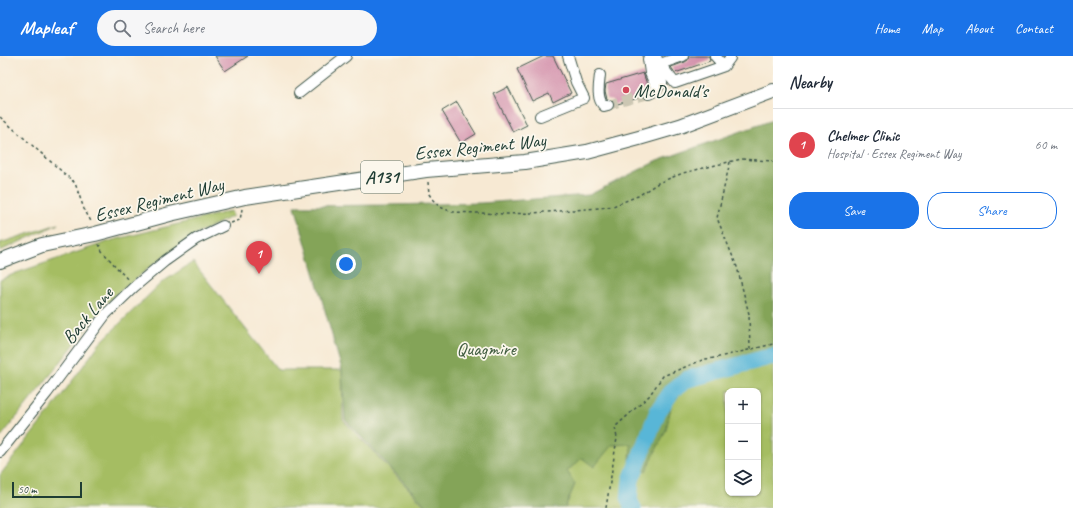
<!DOCTYPE html>
<meta charset="utf-8">
<style>
body{margin:0;font-family:Caveat,sans-serif;background:#f6f6f7;color:#1f2937}
.controls{position:absolute;right:12px;bottom:12px;display:grid;overflow:hidden;border-radius:8px;box-shadow:0 1px 3px #0004}
.controls button{width:36px;height:36px;display:grid;place-items:center;padding:0;border:0;border-bottom:1px solid #e0e1e3;background:#fff;color:#1f2937;font:20px sans-serif}
.scale{position:absolute;left:12px;bottom:10px;width:70px;box-sizing:border-box;padding-left:4px;border:2px solid #1f3d34;border-top:0;font-size:11px;line-height:14px;white-space:nowrap;color:#1f3d34;-webkit-text-stroke:3px #fbf7ec;paint-order:stroke}
.you{position:absolute;left:346px;top:208px;width:14px;height:14px;margin:-10px;border:3px solid #fff;border-radius:50%;background:#1a73e8;box-shadow:0 0 0 6px #1a73e833}
.badge{display:grid;place-items:center;width:26px;height:26px;border-radius:50%;background:#1a73e8;color:#fff;font-size:13px;font-weight:700}
.pin{position:absolute;translate:-50% -33px;filter:drop-shadow(0 1px 2px #0008)}
.pin::after{content:'';position:absolute;top:21px;width:14px;height:12px;background:inherit;clip-path:polygon(0 0,100% 0,50% 100%)}
.list{margin:0;padding:0;list-style:none}
h2{display:flex;justify-content:space-between;align-items:center;height:52px;margin:0;padding:0 16px;font-size:17px}
h2 small{font-size:13px;font-weight:400;color:#747a83}
.list li{display:grid;grid-template-columns:26px 1fr auto;gap:12px;align-items:center;box-sizing:border-box;height:72px;padding:0 16px;border-top:1px solid #e0e1e3}
.list b{display:block;font-size:15px;white-space:nowrap}
.list p{margin:0;font-size:13px;white-space:nowrap;color:#747a83}
.list em{font-size:13px;font-style:normal;color:#747a83}
.actions{display:flex;gap:8px;padding:12px 16px}
.actions a{flex:1;padding:9px 0;border:1px solid #1a73e8;border-radius:16px;text-align:center;font-size:14px;color:#1a73e8}
.actions .main{background:#1a73e8;color:#fff}
.icon{flex:none;width:22px;height:22px;fill:none;stroke:currentColor;stroke-width:2;stroke-linecap:round;stroke-linejoin:round}
.map{position:relative;flex:none;width:773px;height:452px;overflow:hidden}
header{display:flex;align-items:center;gap:24px;box-sizing:border-box;height:56px;padding:0 20px;background:#1a73e8;color:#fff}
header strong{font-size:19px}
nav{display:flex;gap:22px;margin-inline-start:auto;font-size:14px}
.search{width:280px;height:36px;background:#f6f6f7;display:flex;align-items:center;gap:10px;box-sizing:border-box;padding:0 14px;border-radius:22px;color:#747a83;font-size:15px}
main{display:flex}
aside{flex:1;background:#fff}
.map>svg:first-child{display:block}
.green{fill:#a5bd62;stroke:#627d4b;fill-rule:evenodd}
.forest{fill:#84a458;stroke:#527046}
.lines{fill:none;stroke-linecap:round;stroke-linejoin:round}
.river{stroke:#58b6d7;stroke-width:17}
.building{fill:#d390ab}
.minor-tunnel{stroke:#ccc7b3;stroke-width:10;stroke-dasharray:10 5;stroke-linecap:butt}
.minor-casing{stroke:#3f574c;stroke-width:12}
.highway-casing{stroke:#3f574c;stroke-width:16}
.path{stroke:#3f574c;stroke-width:1.5;stroke-dasharray:3 3;stroke-linecap:butt}
.minor{stroke:#fff;stroke-width:10}
.highway{stroke:#fff;stroke-width:14}
.poi-dot{fill:#d1495b;stroke:#fbf7ec;stroke-width:1.5}
.labels{text-anchor:middle;stroke-width:3.5;stroke-linejoin:round;paint-order:stroke}
.shield{fill:#fbf7ec;stroke:#61756b;stroke-width:1}
.shield-label{font-size:18px;font-weight:bold;fill:#1f3d34}
.poi-label{font-size:19px;fill:#1f3d34;stroke:#fbf7ec;text-anchor:start}
.street-label{font-size:19px;fill:#1f3d34;stroke:#fbf7ec}
.park-label{font-size:19px;fill:#405d40;stroke:#fbf7ec}
</style>
<header>
<strong>Mapleaf</strong>
<div class="search"><svg class="icon" aria-label="search" viewBox="0 0 24 24"><circle cx="10" cy="10" r="6"/><path d="M15 15l6 6"/></svg>Search here</div>
<nav><a>Home</a><a>Map</a><a>About</a><a>Contact</a></nav>
</header>
<main>
<div class="map">
<svg width="773" height="452" viewBox="0 0 773 452">
<rect width="100%" height="100%" fill="#fbf7ec"/>
<filter id="ink" filterUnits="userSpaceOnUse"><feTurbulence type="fractalNoise" baseFrequency=".025" numOctaves="2"/><feDisplacementMap in="SourceGraphic" scale="8" xChannelSelector="R" yChannelSelector="G"/><feConvolveMatrix kernelMatrix="1 2 1 2 8 2 1 2 1" color-interpolation-filters="sRGB"/></filter>
<filter id="wash" filterUnits="userSpaceOnUse"><feTurbulence type="fractalNoise" baseFrequency=".012" numOctaves="4" result="noise"/><feDisplacementMap in="SourceGraphic" scale="16" xChannelSelector="R" yChannelSelector="G"/><feGaussianBlur stdDeviation="0.9" result="paint"/><feColorMatrix in="noise" values="0 0 0 0 0 0 0 0 0 0 0 0 0 0 0 0 0 1.4 0 .05"/><feComposite in="paint" operator="in"/></filter>
<g filter="url(#wash)">
<rect width="100%" height="100%" fill="#f7e9d3"/>
<!-- green -->
<path class="green" d="M231 155 233 160 197 178 154 208 106 247 67 298 0 382V224L16 217 113 184Z
M58 168 0 195V187Z
M193 206 278 314H342L343 364 427 452H0V419L53 351 100 287 161 227Z
M773 303V452H565L575 428 566 416 582 402 612 389 632 388 666 374 671 350 691 324ZM728 335H758V437H728Z"/>
<!-- forest -->
<path class="forest" d="M773 64V303L691 324 671 350 666 374 646 415 630 406 631 388 612 389 594 411 582 402 567 415 575 428 565 452H428L345 364 342 314 295 150 387 149 481 147 589 139 657 105Z"/>
<g class="lines">
<!-- river -->
<path class="river" d="M633 452 629 444 631 424 658 355 673 334 688 323 773 300"/>
</g>
<g id="blocks">
<!-- building -->
<path class="building" d="M215 0H248L225 15Z
M544 0H553L571 37 553 46 549 37 532 45 517 13Z
M689 0H709L710 5 675 17 671 11 685 6 688 4Z
M643 17 648 31 643 35V41L614 49 612 44 607 43 605 35 606 28Z
M508 31 527 69 513 76 494 38Z
M457 46 476 78 461 87 442 55Z"/>
</g>
</g>
<g filter="url(#ink)">
<use href="#blocks" fill-opacity="0" stroke="#3f574c" stroke-width="1"/>
<g class="lines">
<!-- minor-tunnel -->
<path class="minor-tunnel" d="M608 49 649 38"/>
<defs>
<path id="minor" d="M656 0 658 6 675 27 724 10 730 2V0
M715 0 724 10
M648 3 655 10 662 27 653 36 649 38
M648 3 650 17 657 33
M660 8 683 0
M600 19C599 28 596 43 604 50L608 49
M299 37 346 0
M540 60 584 42 576 26 568 0
M0 396 47 337 106 258 134 231 165 205 196 183 223 170"/>
<path id="highway" d="M0 205 42 189 95 178 170 158 245 141 426 114 525 106 587 96 639 82 680 70 773 35"/>
</defs>
<!-- minor casing -->
<use href="#minor" class="minor-casing"/>
<!-- highway casing -->
<use href="#highway" class="highway-casing"/>
<!-- path -->
<path class="path" d="M0 61 75 127 84 153 92 167
M730 106 717 162 737 211 749 258 750 293
M428 126 429 138 433 144 440 151 452 156 506 158 533 157 600 152 613 150 638 140 658 127 683 117 741 103 773 105
M231 167 240 164 242 153
M99 188 102 195 128 224
M606 452 617 382 615 371 649 340 663 320 705 303 715 302 773 288"/>
<!-- minor -->
<use href="#minor" class="minor"/>
<!-- highway -->
<use href="#highway" class="highway"/>
</g>
</g>
<!-- markers -->
<circle class="poi-dot" cx="626" cy="34" r="4"/>
<g class="labels">
<!-- shield labels -->
<rect class="shield" x="361" y="105" width="42" height="32" rx="3"/>
<g class="shield-label">
<text x="382" y="127">A131</text>
</g>
<!-- poi labels -->
<g class="poi-label">
<text x="634" y="41">McDonald's</text>
</g>
<!-- street labels -->
<g class="street-label">
<text transform="translate(480 90) rotate(-6)" y="7">Essex Regiment Way</text>
<text transform="translate(159 143) rotate(-14)" y="7">Essex Regiment Way</text>
<text transform="translate(87 259) rotate(-50)" y="7">Back Lane</text>
</g>
<!-- park labels -->
<g class="park-label">
<text x="486" y="299">Quagmire</text>
</g>
</g>
</svg>
<div class="controls">
<button>+</button>
<button>−</button>
<button><svg class="icon" aria-label="layers" viewBox="0 0 24 24"><path d="M12 4l9 5-9 5-9-5zM3 14l9 5 9-5"/></svg></button>
</div>
<div class="scale">50 m</div>
<div class="you"></div>
<div class="pin badge" style="left:259px;top:218px;background:#e0444e">1</div>
</div>
<aside>
<h2>Nearby<small></small></h2>
<ul class="list">
<li><span class="badge" style="background:#e0444e">1</span><div><b>Chelmer Clinic</b><p>Hospital · Essex Regiment Way</p></div><em>60 m</em></li>
</ul>
<div class="actions"><a class="main">Save</a><a>Share</a></div>
</aside>
</main>
